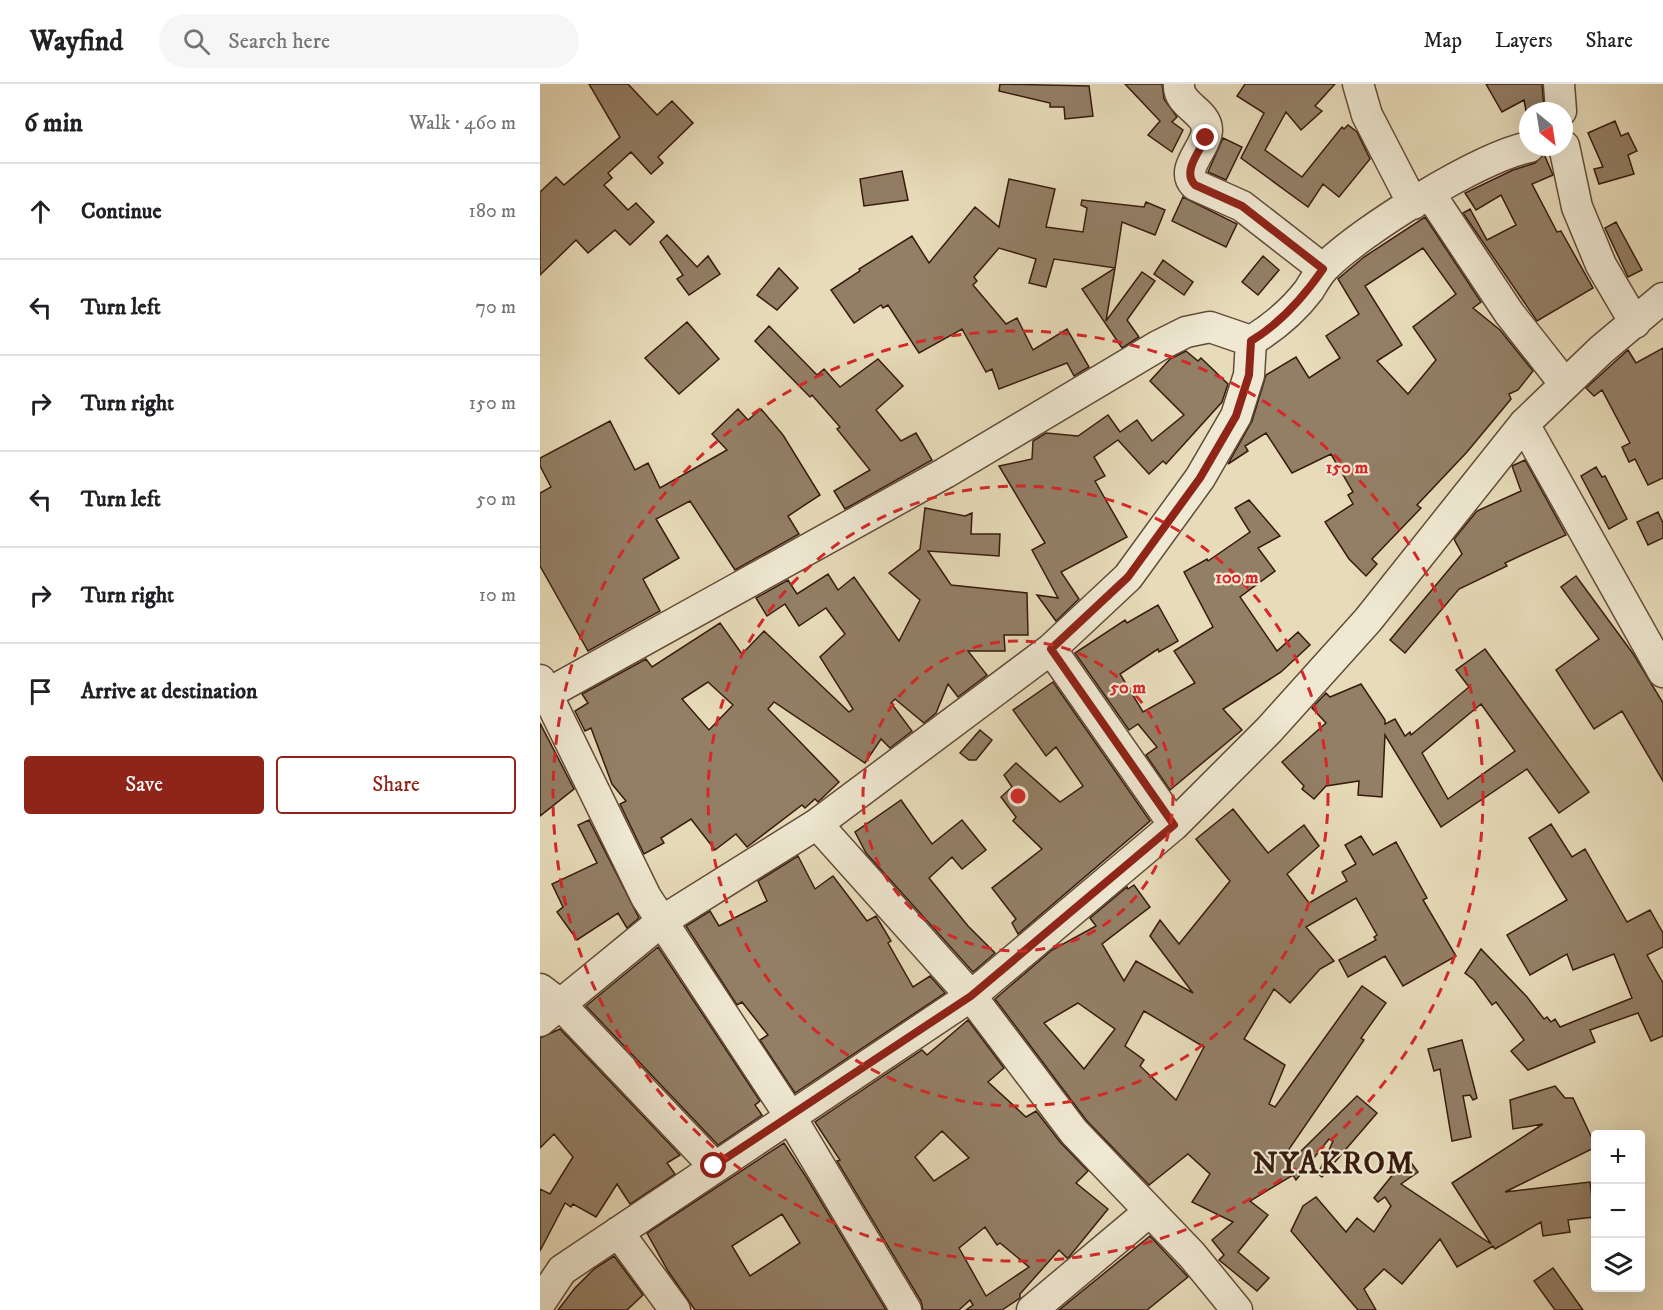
<!DOCTYPE html>
<meta charset="utf-8">
<style>
body{margin:0;font-family:"IM FELL DW Pica",serif;background:#f6f6f6;color:#202124}
.controls{position:absolute;right:18px;bottom:18px;display:grid;overflow:hidden;border-radius:6px;box-shadow:0 6px 24px #0002}
.controls button{width:54px;height:54px;display:grid;place-items:center;padding:0;border:0;border-bottom:2px solid #e0e0e0;background:#fff;color:#202124;font:30px sans-serif}
.compass{position:absolute;left:979px;top:18px;width:54px;height:54px;border-radius:50%;background:#fff;box-shadow:0 6px 24px #0002;rotate:150deg}
.stop{position:absolute;width:18px;height:18px;margin:-14px;border:4px solid #8f2418;border-radius:50%;background:#fff}
.stop.end{background:#8f2418;border-color:#fff;box-shadow:0 2px 6px #0008}
.list{margin:0;padding:0;list-style:none}
h2{display:flex;justify-content:space-between;align-items:center;height:78px;margin:0;padding:0 24px;font-size:26px}
h2 small{font-size:20px;font-weight:400;color:#757577}
.list li{display:grid;grid-template-columns:39px 1fr auto;gap:18px;align-items:center;box-sizing:border-box;height:96px;padding:0 24px;border-top:2px solid #e0e0e0}
.list b{display:block;font-size:22px;white-space:nowrap}
.list em{font-size:20px;font-style:normal;color:#757577}
.actions{display:flex;gap:12px;padding:18px 24px}
.actions a{flex:1;padding:14px 0;border:2px solid #8f2418;border-radius:6px;text-align:center;font-size:21px;color:#8f2418}
.actions .main{background:#8f2418;color:#fff}
.icon{flex:none;width:33px;height:33px;fill:none;stroke:currentColor;stroke-width:2;stroke-linecap:round;stroke-linejoin:round}
.map{position:relative;flex:none;width:1123px;height:1226px;overflow:hidden}
header{display:flex;align-items:center;gap:36px;box-sizing:border-box;height:84px;padding:0 30px;background:#fff;border-bottom:2px solid #e0e0e0}
header strong{font-size:28px}
nav{display:flex;gap:33px;margin-inline-start:auto;font-size:21px}
.search{width:420px;height:54px;background:#f6f6f6;display:flex;align-items:center;gap:15px;box-sizing:border-box;padding:0 21px;border-radius:33px;color:#757577;font-size:22px}
main{display:flex}
aside{flex:1;background:#fff}
.map>svg:first-child{display:block}
.building{fill:#937f66;stroke:#371b0d;stroke-width:1.5;fill-rule:evenodd}
.lines{fill:none;stroke-linecap:round;stroke-linejoin:round}
.minor-casing{stroke:#634b38;stroke-width:33}
.minor{stroke:#efe8d2;stroke-width:30}
.route{stroke:#8f2418;stroke-width:8}
.ring{fill:none;stroke:#d62828;stroke-width:3;stroke-dasharray:10 8}
.labels{text-anchor:middle;stroke-width:4.5;stroke-linejoin:round;paint-order:stroke}
.district-label{font-size:30px;font-weight:bold;letter-spacing:1.5px;fill:#371b0d;stroke:#efe8d2}
.centre{fill:#d62828;stroke:#efe8d2;stroke-width:3}
.ring-label{font-size:18px;text-anchor:middle;font-weight:bold;fill:#d62828;stroke:#efe8d2;stroke-width:4.5;stroke-linejoin:round;paint-order:stroke}
</style>
<header>
<strong>Wayfind</strong>
<div class="search"><svg class="icon" aria-label="search" viewBox="0 0 24 24"><circle cx="10" cy="10" r="6"/><path d="M15 15l6 6"/></svg>Search here</div>
<nav><a>Map</a><a>Layers</a><a>Share</a></nav>
</header>
<main>
<aside>
<h2>6 min<small>Walk · 460 m</small></h2>
<ul class="list">
<li><svg class="icon" aria-label="ahead" viewBox="0 0 24 24"><path d="M12 20V5M6 11l6-6 6 6"/></svg><div><b>Continue</b></div><em>180 m</em></li>
<li><svg class="icon" aria-label="left" viewBox="0 0 24 24"><path d="M17 20v-9H6M10 6l-5 5 5 5"/></svg><div><b>Turn left</b></div><em>70 m</em></li>
<li><svg class="icon" aria-label="right" viewBox="0 0 24 24"><path d="M7 20v-9h11M14 6l5 5-5 5"/></svg><div><b>Turn right</b></div><em>150 m</em></li>
<li><svg class="icon" aria-label="left" viewBox="0 0 24 24"><path d="M17 20v-9H6M10 6l-5 5 5 5"/></svg><div><b>Turn left</b></div><em>50 m</em></li>
<li><svg class="icon" aria-label="right" viewBox="0 0 24 24"><path d="M7 20v-9h11M14 6l5 5-5 5"/></svg><div><b>Turn right</b></div><em>10 m</em></li>
<li><svg class="icon" aria-label="arrive" viewBox="0 0 24 24"><path d="M6 21V4h12l-3 4 3 4H6"/></svg><div><b>Arrive at destination</b></div></li>
</ul>
<div class="actions"><a class="main">Save</a><a>Share</a></div>
</aside>
<div class="map">
<svg width="1123" height="1226" viewBox="0 0 1123 1226">
<rect width="100%" height="100%" fill="#e7dbb9"/>
<filter id="stains"><feTurbulence type="fractalNoise" baseFrequency=".00333" numOctaves="4"/><feColorMatrix values="0 0 0 0 .2 0 0 0 0 .09 0 0 0 0 .02 0 0 0 .5 -.17"/></filter>
<radialGradient id="worn" r=".72"><stop offset=".6" stop-color="#630" stop-opacity="0"/><stop offset="1" stop-color="#630" stop-opacity=".3"/></radialGradient>
<!-- building -->
<path class="building" d="M49 0H88L117 31 132 17 153 39 118 73 123 79 111 90 91 68 68 89 72 94 64 101 88 126 96 119 114 138 90 161 75 146 48 169 36 156 0 191V108L16 93 24 101 80 53Z
M460 0 549 2 553 32 525 35 524 23H510V19L459 7Z
M585 0H622L624 15 637 33 632 38 643 46 632 68 608 51 620 37Z
M705 0H795L775 22 782 27 761 46 746 28 725 66 762 93 802 43 804 45 808 41 817 48 830 75 799 113 783 100 768 123 701 74 724 29 697 12Z
M946 0H1002L1004 25 986 27 984 16 962 28Z
M1075 37 1081 52 1088 49 1097 67 1088 71 1094 90 1059 100 1054 85 1063 83 1048 49Z
M683 54 702 63 686 96 668 88Z
M1004 70 1013 91 992 100 1017 148 1021 147 1053 204 997 237 923 129 930 125 947 156 976 141 961 111 936 126 925 109 973 86 995 79Z
M362 87 368 116 324 122 320 95Z
M469 95 515 105 506 143 543 148 547 124 541 121 542 116 604 123 606 118 625 126 615 151 582 138 575 184 514 175 506 203 489 199 496 175 459 164 434 193 437 197 433 201 466 240 477 234 493 266 527 245 549 283 534 292 527 279 459 305 452 285 446 288 422 245 379 269 348 221 343 224 341 221 314 239 291 206 320 187 319 185 372 152 389 179 435 123 459 143Z
M643 113 697 140 686 163 632 137Z
M885 133 941 218 933 224 960 246 993 287 978 306 969 310 971 315 927 368 877 421 881 424 832 475 837 480 826 492 809 475 785 438 813 420 808 411 813 408 791 370 752 389 726 349 705 362 708 367 688 380 712 337 726 291 756 273 769 294 800 274 786 252 819 230 798 195 824 173ZM883 164 916 210 873 243 896 276 868 310 837 277 862 261 825 202Z
M1076 138 1102 186 1088 193 1065 144Z
M127 151 157 183 168 172 180 190 149 211 137 195 143 191 120 158Z
M723 172 739 186 718 211 702 198Z
M623 176 653 198 644 211 614 190Z
M239 184 258 204 237 226 217 211Z
M575 184 566 237 602 188 615 197 587 236 599 253 582 264 542 205Z
M147 238 179 275 139 310 105 274Z
M229 242 277 291 284 285 300 303 338 275 363 302 336 326 361 357 376 349 392 376 305 425 294 407 330 386 297 345 300 343 272 311 270 313 215 257Z
M1123 264V394L1108 401 1095 375 1089 378 1082 363 1090 359 1062 306 1054 312 1046 304 1088 266 1096 279Z
M646 267 658 277 661 274 688 300 682 318 626 380 623 377 609 390 578 356 554 373 565 392 555 397 587 453 521 488 539 515 516 537 497 511 518 514 492 466 505 459 459 382 492 375 493 357 506 349 538 352 568 331 580 348 597 336 612 357 644 331 610 297 630 275Z
M198 325 208 336 221 325 243 351 280 411 248 432 259 450 195 486 150 417 116 435 139 474 103 495 120 527 48 567 0 482V409L11 403 0 382V374L70 337 95 386 108 379 120 404 187 366 172 350Z
M985 376 1026 451 984 470 965 479 967 482 919 505 865 569 850 556 922 470 914 455 937 427 981 407 972 382Z
M1056 383 1062 393 1065 392 1087 435 1069 445 1041 392Z
M709 416 740 452 718 464 735 487 700 513 737 567 758 548 770 561 741 588 683 625 702 646 630 706 606 671 617 663 598 640 589 646 535 569 585 536 587 539 618 521 638 557 619 568 618 565 580 590 603 628 655 599 634 567 673 543 644 488 667 475 668 477 710 448 695 424Z
M385 424 425 432 432 429 431 450H460L459 472 388 467 411 501 487 509 488 551H464L465 567H428L447 591 418 613 408 600 396 629 384 639 355 615 351 619 372 647 350 664 341 655 325 679 234 618 228 625 299 698 278 718 275 715 265 724 262 721 207 763 196 750 175 766 151 735 121 754 124 759 104 770 80 720 86 717 72 700 51 644 45 647 35 627 48 619 42 610 106 575 112 583 180 539 202 570 224 547 309 628 313 625 280 573 305 550 286 524 259 542 245 520 227 532 216 514 248 496 257 510 288 490 298 506 314 493 359 557 380 516 349 489 380 465ZM168 598 193 621 169 646 142 615Z
M1118 428 1123 439V454L1108 461 1097 438Z
M1036 492 1094 571 1123 619V697L1082 627 1054 645 1016 586 1059 555 1021 503Z
M945 565 1049 708 1019 729 987 685 901 743 845 651 842 713 818 711 819 697 786 702 774 715 762 705 764 702 742 678 786 639 772 624 786 609 790 613 821 600 845 636V640L855 635 865 652 870 648 871 651 929 603 916 586ZM941 620 975 667 908 715 882 669Z
M513 598 610 737 478 850 472 839 476 835 452 804 502 765 473 737 476 733 461 713 472 703 464 691 476 679 520 718 543 702 516 663 506 672 473 626Z
M0 639 34 705 0 732Z
M440 646 452 656 436 676H429L420 669Z
M361 716 392 760 422 736 446 766 422 785 412 773 389 794 428 842 455 869 433 888 326 769 315 748Z
M693 725 728 769 764 741 779 762 747 790 769 819 807 797 802 788 816 780 805 761 821 752 833 771 856 758 887 814 883 816 916 872 863 902 845 872 808 893 799 876 836 856 834 853 837 851 816 814 766 843 794 877 780 885 750 919 734 905 704 955 745 981 729 1020 735 1023 822 902 846 919 821 954 824 956 747 1068 754 1074 817 1012 837 1029 782 1093 778 1090 793 1057 789 1055 756 1096 753 1091 710 1117 728 1131 698 1168 729 1194 717 1207 679 1176 684 1171 672 1156 693 1138 652 1118 670 1090 648 1070 609 1101 547 1037 455 915 512 866 556 842 550 834 587 803 588 805 594 801 610 823 562 860 584 897 596 877 653 909 610 852 620 836 639 860 690 797 656 755ZM538 919 575 945 544 985 504 939ZM604 927 664 963 636 1016 600 982 604 976 585 962Z
M49 736 99 834 87 844 78 829 37 856 17 828 23 823 12 800 57 779 38 741Z
M1011 740 1032 773 1045 765 1087 838 1110 826 1123 849V863L1107 871 1123 899V952L1111 957 1098 929 1050 946 1055 958 988 986 971 967 984 956 956 918 952 921 934 896 925 889 941 865 987 913 1004 935 1007 933 1011 938 1015 935 1020 943 1092 914 1074 870 1033 886 1027 870 990 891 967 851 1027 816 989 754Z
M258 772 275 805 293 792 327 837 336 832 351 857 348 859 373 903 390 892 405 909 255 1009 220 956 228 951 202 918 197 921 146 842 170 827 179 842 227 817 218 797Z
M118 863 220 1017 215 1021 222 1031 178 1061 46 922Z
M428 936 464 984 448 998 486 1033 496 1027 520 1058 548 1087 536 1099 568 1125 529 1173 527 1174 519 1166 480 1210V1214L462 1226H426L433 1221 430 1216 419 1226H383L381 1217 297 1077 300 1076 275 1038 382 966 387 971ZM402 1047 429 1074 394 1097 375 1073ZM445 1143 457 1161 460 1159 489 1183 446 1212 419 1164Z
M20 945 140 1071 127 1079 135 1090 90 1120 77 1100 56 1133 33 1120 31 1123 25 1119 0 1167V1105L10 1110 33 1073 14 1050 0 1064V954Z
M922 956 937 1014 933 1016 930 1011 923 1012 931 1053 912 1057 900 985 894 987 888 965Z
M1015 1002 1025 1014H1033L1056 1063 965 1108 1050 1098 1054 1133 1028 1136 1030 1148 1003 1152 1001 1138 955 1165 953 1162 917 1183 900 1155 862 1200 844 1185 824 1205 836 1226H818L751 1147 763 1122 776 1113 806 1148 817 1134 834 1148 851 1122 845 1113 838 1118 834 1114 867 1073 878 1088 861 1100 951 1160 912 1099 1003 1040 973 1045 970 1016Z
M244 1059 268 1096 346 1226H155L128 1187 107 1149ZM242 1130 260 1159 210 1192 192 1162Z
M610 1152 648 1193 607 1226H519Z
M74 1172 103 1211 87 1226H18L35 1204 54 1185Z
M1013 1184 1043 1226H1015L994 1197Z"/>
<g class="lines">
<defs>
<path id="minor" d="M639 0C637 21 667 27 667 46 666 65 639 85 655 101L702 122 783 185
M818 0 827 31 873 120
M1019 0 1021 27
M1024 62 1037 123 1061 181 1095 239
M890 110 969 229 1024 299
M984 340 1123 588
M511 565 634 741
M0 596 106 813 250 1032 366 1226
M7 610 405 389 618 262 646 248 670 243 711 257C734 243 753 227 769 206 774 198 778 190 785 183 822 146 938 74 989 63
M277 740 431 912 534 1048 652 1171 697 1226
M0 905 20 920 174 1082
M0 937 122 837 277 740 511 565 588 493 660 394 696 332 709 291 711 257
M78 1148 135 1226
M0 1219 22 1186 431 912 634 741 729 646 828 536 984 340 1061 266 1123 214
M492 1226 610 1127"/>
</defs>
<!-- minor casing -->
<use href="#minor" class="minor-casing"/>
<!-- minor -->
<use href="#minor" class="minor"/>
</g>
<g class="lines">
<!-- route -->
<path class="route" d="M174 1082 431 912 634 741 511 565 588 493 660 394 696 332 709 291 711 257C741 239 763 214 783 185L702 122 655 101C642 88 659 68 666 54"/>
</g>
<!-- distance rings -->
<g class="ring">
<circle cx="478" cy="712" r="155"/>
<circle cx="478" cy="712" r="310"/>
<circle cx="478" cy="712" r="465"/>
</g>
<g class="labels">
<!-- district labels -->
<g class="district-label">
<text x="794" y="1089">NYAKROM</text>
</g>
</g>
<circle cx="478" cy="712" r="9" class="centre"/>
<g class="ring-label">
<text x="807" y="389">150 m</text>
<text x="697" y="499">100 m</text>
<text x="588" y="609">50 m</text>
</g>
<rect width="100%" height="100%" filter="url(#stains)"/>
<rect width="100%" height="100%" fill="url(#worn)"/>
</svg>
<div class="controls">
<button>+</button>
<button>−</button>
<button><svg class="icon" aria-label="layers" viewBox="0 0 24 24"><path d="M12 4l9 5-9 5-9-5zM3 14l9 5 9-5"/></svg></button>
</div>
<svg class="compass" viewBox="-18 -18 36 36"><path d="M0-13l5 13h-10z" fill="#e53935"/><path d="M0 13l5-13h-10z" fill="#757577"/></svg>
<div class="stop" style="left:174px;top:1082px"></div>
<div class="stop end" style="left:666px;top:54px"></div>
</div>
</main>
